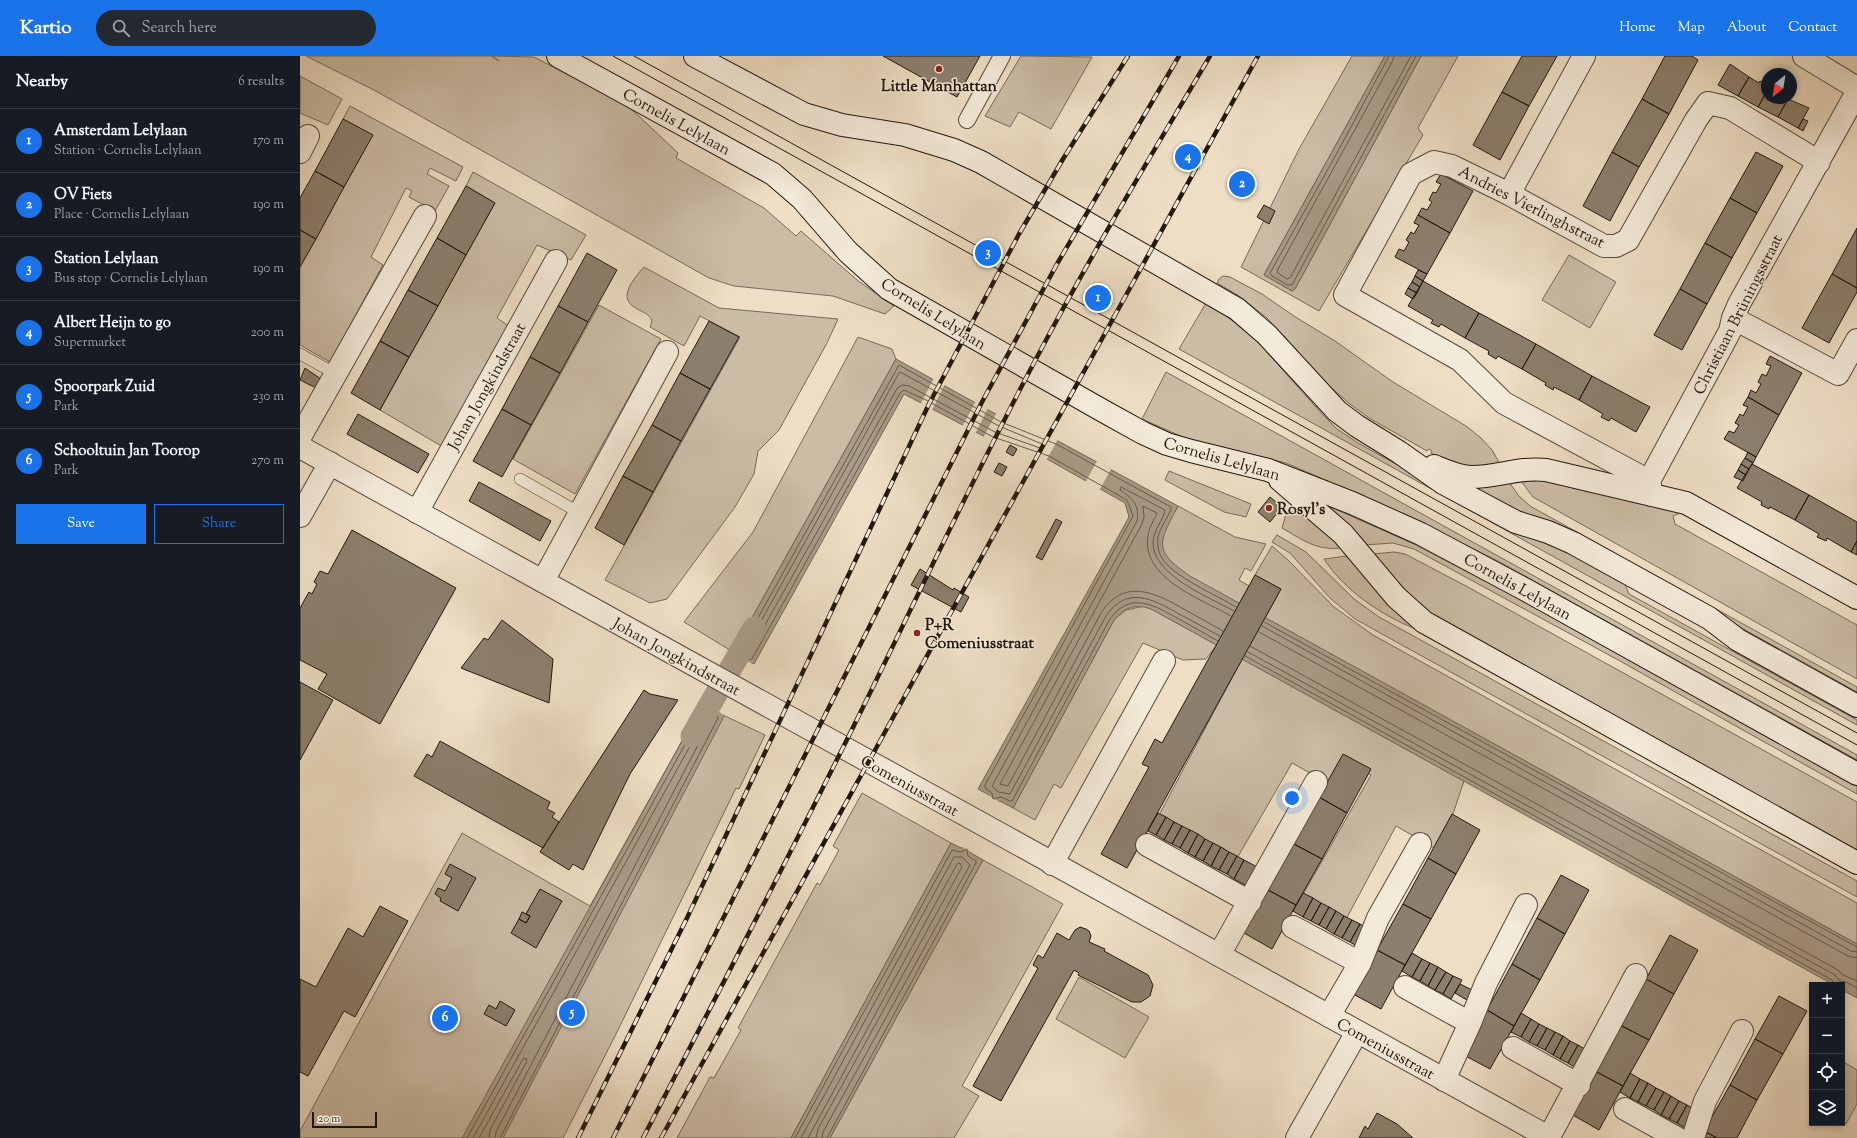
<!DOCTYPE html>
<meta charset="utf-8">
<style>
body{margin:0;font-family:"Sorts Mill Goudy",serif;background:#242831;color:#f1f3f6}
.controls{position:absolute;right:12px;bottom:12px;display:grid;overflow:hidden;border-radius:0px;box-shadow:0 2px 6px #0003}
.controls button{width:36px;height:36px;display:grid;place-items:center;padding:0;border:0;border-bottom:1px solid #363941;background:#171b24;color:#f1f3f6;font:20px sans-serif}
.compass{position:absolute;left:1461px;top:12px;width:36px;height:36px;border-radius:50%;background:#171b24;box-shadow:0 2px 6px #0003;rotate:210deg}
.scale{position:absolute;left:12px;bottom:10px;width:65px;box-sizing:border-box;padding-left:4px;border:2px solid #22180e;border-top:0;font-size:11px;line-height:14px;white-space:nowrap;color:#22180e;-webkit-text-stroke:3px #f4ead9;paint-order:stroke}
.you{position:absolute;left:992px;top:742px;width:14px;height:14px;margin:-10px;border:3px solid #fff;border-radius:50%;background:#1a73e8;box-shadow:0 0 0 6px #1a73e833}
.badge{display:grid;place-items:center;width:26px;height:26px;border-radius:50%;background:#1a73e8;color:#fff;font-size:13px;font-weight:700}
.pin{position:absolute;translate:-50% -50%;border:2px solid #fff;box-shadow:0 1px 4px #0006}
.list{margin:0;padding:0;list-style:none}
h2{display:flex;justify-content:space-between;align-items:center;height:52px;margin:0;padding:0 16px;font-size:17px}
h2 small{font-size:13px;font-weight:400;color:#9ea1a6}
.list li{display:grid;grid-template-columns:26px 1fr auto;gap:12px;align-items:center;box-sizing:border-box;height:64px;padding:0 16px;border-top:1px solid #363941}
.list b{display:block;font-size:15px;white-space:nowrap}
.list p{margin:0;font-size:13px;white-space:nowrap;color:#9ea1a6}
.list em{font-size:13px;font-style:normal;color:#9ea1a6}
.actions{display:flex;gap:8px;padding:12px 16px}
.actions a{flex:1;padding:9px 0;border:1px solid #1a73e8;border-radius:0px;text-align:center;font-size:14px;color:#1a73e8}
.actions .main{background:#1a73e8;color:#fff}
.icon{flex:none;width:22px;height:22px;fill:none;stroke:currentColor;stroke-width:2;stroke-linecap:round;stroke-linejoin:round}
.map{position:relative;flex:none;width:1557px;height:1082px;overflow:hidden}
header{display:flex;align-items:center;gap:24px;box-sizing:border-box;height:56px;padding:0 20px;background:#1a73e8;color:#fff}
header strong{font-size:19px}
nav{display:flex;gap:22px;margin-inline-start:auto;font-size:14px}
.search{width:280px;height:36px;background:#242831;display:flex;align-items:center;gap:10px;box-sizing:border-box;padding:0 14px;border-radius:22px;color:#9ea1a6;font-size:15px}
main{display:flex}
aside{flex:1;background:#171b24}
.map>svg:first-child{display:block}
.green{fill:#cbbca6;stroke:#766a5a}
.water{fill:#a99b87;stroke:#736757}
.pier{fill:#eedec5}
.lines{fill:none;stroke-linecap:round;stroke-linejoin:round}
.shore{stroke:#665a4a;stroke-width:1}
.canal{stroke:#a99b87;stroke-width:23}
.building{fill:#8c7f6d;stroke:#22180e}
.service-casing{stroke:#554a3c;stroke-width:12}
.pedestrian-casing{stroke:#554a3c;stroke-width:18}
.minor-casing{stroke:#554a3c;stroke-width:24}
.tertiary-casing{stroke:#554a3c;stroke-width:24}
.secondary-casing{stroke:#22180e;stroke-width:24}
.service{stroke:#f4ead9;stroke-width:11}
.pedestrian{stroke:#f4ead9;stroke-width:16}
.minor{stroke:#f4ead9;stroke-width:22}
.tertiary{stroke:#f4ead9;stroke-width:22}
.secondary{stroke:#f4ead9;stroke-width:22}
.tram{stroke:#22180e;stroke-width:1}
.rail-casing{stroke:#22180e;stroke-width:4.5}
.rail{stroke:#f4ead9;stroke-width:3;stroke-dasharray:9;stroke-linecap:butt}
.poi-dot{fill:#8f2418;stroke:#f4ead9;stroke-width:1.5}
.labels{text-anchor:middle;stroke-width:3;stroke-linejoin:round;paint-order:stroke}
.poi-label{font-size:16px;font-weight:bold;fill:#22180e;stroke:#f4ead9;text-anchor:start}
.street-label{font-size:16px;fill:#22180e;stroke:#f4ead9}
</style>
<header>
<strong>Kartio</strong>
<div class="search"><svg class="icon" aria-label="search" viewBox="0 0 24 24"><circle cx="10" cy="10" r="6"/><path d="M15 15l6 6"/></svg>Search here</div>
<nav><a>Home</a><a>Map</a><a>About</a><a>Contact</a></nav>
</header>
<main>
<aside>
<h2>Nearby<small>6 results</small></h2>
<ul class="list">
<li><span class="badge">1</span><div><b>Amsterdam Lelylaan</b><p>Station · Cornelis Lelylaan</p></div><em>170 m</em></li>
<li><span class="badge">2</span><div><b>OV Fiets</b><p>Place · Cornelis Lelylaan</p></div><em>190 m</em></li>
<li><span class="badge">3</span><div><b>Station Lelylaan</b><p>Bus stop · Cornelis Lelylaan</p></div><em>190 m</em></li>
<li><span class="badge">4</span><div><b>Albert Heijn to go</b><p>Supermarket</p></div><em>200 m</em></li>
<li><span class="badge">5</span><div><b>Spoorpark Zuid</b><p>Park</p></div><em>230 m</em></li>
<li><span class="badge">6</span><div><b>Schooltuin Jan Toorop</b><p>Park</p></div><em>270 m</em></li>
</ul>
<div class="actions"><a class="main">Save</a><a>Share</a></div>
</aside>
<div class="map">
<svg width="1557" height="1082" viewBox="0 0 1557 1082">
<rect width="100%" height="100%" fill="#eedec5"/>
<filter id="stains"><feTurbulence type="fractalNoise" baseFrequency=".005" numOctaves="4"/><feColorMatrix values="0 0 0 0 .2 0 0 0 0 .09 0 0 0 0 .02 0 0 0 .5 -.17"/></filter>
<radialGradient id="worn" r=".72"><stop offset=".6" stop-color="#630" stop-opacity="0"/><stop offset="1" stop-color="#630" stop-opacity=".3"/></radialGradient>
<!-- green -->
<path class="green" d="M6 0H191L199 5 192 0 234 1 328 50 378 97 376 102 464 152 496 180 501 175 557 224 594 250 585 258 533 240 434 230 409 222 74 34Z
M721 0 792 1 751 73 719 56 710 71 685 60Z
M1052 0H1085L964 219 992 235 995 233 1121 0H1158L1118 72 1123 79 1019 255 941 211 999 93Z
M0 20 42 43 28 69 0 57Z
M50 50 163 111 156 125 130 112 127 118 149 130 135 155 109 141 112 135 106 132 71 201 83 209 30 306 0 289V211L72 79 43 63Z
M173 116 286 179 271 204 237 189 197 262 210 271 143 391 80 354 195 147 166 130Z
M1269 199 1316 226 1290 272 1242 244Z
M344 211 419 252 538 263 527 287 479 374 458 395 454 418 435 451 367 543 350 547 305 524 440 281 400 260 384 290 350 271C362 248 298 261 344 211Z
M923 220 930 221 962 238 997 262 1035 285 1093 326 1166 370 1181 382 1192 394 1200 408 1173 414 1152 408 1131 397 1132 395 1129 393 1127 395 1069 362 1050 348 1027 328 967 262 939 240 917 227 919 223Z
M906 247 924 258 957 285 1023 359 1037 373 1058 387 1211 472 1235 481 1322 521 1329 538 1557 664V669L879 293Z
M299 249 361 283 275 438 213 403Z
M558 281 592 293 596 303 433 596 384 566 453 476Z
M866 316 1557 699V704L1198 505 1097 455 986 407 885 382 842 363Z
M869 415 951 448 946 461 924 456 865 424Z
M1224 419 1379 455 1378 458 1373 460 1375 468 1557 569V623L1233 441 1218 421Z
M1209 426 1219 440 1230 450 1557 631V636L1268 476 1225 461 1163 428Z
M878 450 935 481 966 488 951 515 945 512 939 524 949 530 939 548C920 537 882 520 868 504 863 498 862 492 862 484 863 473 872 461 878 450Z
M1029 452H1033L1116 489 1206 536 1557 730V738L1320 605 1114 493 1093 487 1064 489Z
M998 454 1014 464 1041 491 1040 492C1017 495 1001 483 982 472L986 458Z
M977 479 1006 496 1054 543 1079 561 1557 825V841L1055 563 1030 542 990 497 972 486Z
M972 490 989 505 1034 551 1073 579 1557 847V888L965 562 981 533 955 519Z
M1094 496 1105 498 1166 530 1557 746V798L1162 579 1115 547 1073 498Z
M1047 500 1051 501 1116 573C1082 560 1044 534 1024 503Z
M844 550 853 554 917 589 906 603 883 604 843 587 761 732 754 728 735 764 713 752 814 564 826 554Z
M942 603 1164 725 1151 764 1136 793 1096 770 1044 867 1001 842 1071 719 1045 704 1032 727 1019 722 992 707 936 804 858 761Z
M402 649 465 679 439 733 436 732 317 976 263 1082H0V1075L162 777 290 850Z
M562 737 651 787 491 1082H377L410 1021 414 1022 441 974 438 972 517 827 520 829 539 794 533 790Z
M683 804 763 848 662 1030 679 1040 654 1082H530Z
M779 921 849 961 825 1002 756 963Z
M1542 1005 1557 1014V1048L1546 1068 1542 1065Z"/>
<!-- water -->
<path class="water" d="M1085 0H1121L995 233 992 235 964 219Z
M596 303 703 362 758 385 878 450C859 487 852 494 890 520L1557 888V942L1542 934V929H1534L853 554C838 547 824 551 814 564L713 752 700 745 671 797 683 804 530 1082H491L651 787 661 792 689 739 678 733 829 461 825 447 747 403 691 384 604 338 454 608 452 607 203 1082H162L402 649 415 656 444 603 433 596Z"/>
<!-- pier -->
<path class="pier" d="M634 322 645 328 632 354 620 349Z
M676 345 688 352 675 378 662 371Z
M697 356 758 383 746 405 683 382Z
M797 405 811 413 799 435 785 427Z
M431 597 455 609 426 660 414 653 441 603Z
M688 739 701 747 673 797 660 790Z"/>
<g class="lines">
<!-- shore -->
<path class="shore" d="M1089 0 1037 97 970 217 971 219 987 229H992L1116 0
M1094 0 1092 6 977 215 978 217 987 223 990 222 1111 0
M600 316 699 370 742 388 743 391 740 392 695 376 609 330 603 329 598 331 451 594 449 595 447 591Z
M964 566 1557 891
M962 570 1551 895 1557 896
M923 575C909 567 896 560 882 552 853 536 824 522 801 557L708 730 700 728 842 468 844 461 843 450 857 457C854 465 849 471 848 480 841 522 901 543 931 560
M959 576 1548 900 1557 902
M920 580C906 573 893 565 879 558 853 543 827 529 806 560L710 738 698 736 692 730 837 465C840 450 832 441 820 434L821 431 865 454C863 465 854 473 853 486 852 519 909 541 934 555
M918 585C905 578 892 570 879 563 855 550 831 534 810 563L712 745H710L701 741 693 743 692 737 685 732V729L833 460 827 444 749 400 693 381 626 344 604 334 600 337 452 603 448 604 440 594 599 309 701 366 756 388 871 451V454C867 462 860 472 858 481 857 488 858 496 862 502 872 520 918 540 936 551
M950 590 1538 914 1543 919 1557 925
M948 596 1535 919 1540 925 1546 926 1557 932
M945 600 1532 924 1535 929
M167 1082 403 656H405L412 659 417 660 418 662 200 1082
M173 1082 405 663 407 662 410 666 196 1076 195 1082
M179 1082 223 1003 226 1002 227 1005 190 1074 189 1082
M495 1082 652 794 661 796 667 793 668 800 676 805V807L527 1082
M501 1082 654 801H662L670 809 523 1076 522 1082
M508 1082 657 808 660 807 662 811 518 1073 516 1082"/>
<!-- canal -->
<path class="canal" d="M392 680 454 572"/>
</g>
<!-- building -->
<path class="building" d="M583 0H680L657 41Z
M1222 0H1257L1229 50 1202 36Z
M1365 0H1392L1398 4 1369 58 1342 43Z
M1430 8 1449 21 1438 40 1418 29Z
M1449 21 1459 27 1460 25 1467 29V35L1458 51 1438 40Z
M1467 35V42L1488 43 1478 61 1458 51Z
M1202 36 1229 50 1200 104 1173 89Z
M1342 43 1369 58 1339 111 1312 96Z
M1488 43 1509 52 1498 72 1478 61Z
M43 63 73 79 44 131 15 115Z
M1503 63 1508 65 1503 75 1498 72Z
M1312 96 1339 111 1310 165 1283 150Z
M1456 96 1483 110 1457 157 1430 142Z
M15 115 44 131 16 183 0 174V142Z
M938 118 953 126 947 139 931 130Z
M1141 118 1173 135 1150 177 1118 159 1122 152 1127 154 1132 146 1129 144 1133 136 1136 137 1141 128 1136 126Z
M166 130 195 147 166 199 137 182Z
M1430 142 1457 157 1432 202 1405 187Z
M964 149 975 155 969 168 957 161Z
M1118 159 1150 177 1127 218 1095 201 1099 193 1104 195 1109 186 1106 184 1111 176 1114 178 1119 169 1114 167Z
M1557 172V232L1532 218Z
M0 174 16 183 0 211Z
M137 182 166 199 138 250 108 234Z
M1405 187 1432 202 1407 248 1380 233Z
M287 197 317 214 288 266 258 250Z
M1118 214 1127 218 1123 225 1115 220Z
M1532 218 1557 232V236L1529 287 1502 272Z
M1115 220 1123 225 1120 231 1112 226Z
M1123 225 1179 257 1165 282 1141 268 1139 271 1131 267 1133 264 1108 250Z
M1112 226 1120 231 1117 237 1108 232Z
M1108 232 1117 237 1113 243 1105 238Z
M1380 233 1407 248 1382 294 1354 279Z
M108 234 138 250 109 301 80 285Z
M258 250 288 266 260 317 230 301Z
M1179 257 1236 288 1222 313 1198 300 1196 303 1188 298 1189 295 1165 282Z
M409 265 439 281 410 333 380 317Z
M80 285 109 301 80 354 51 337Z
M1236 288 1292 320 1279 344 1254 331 1253 334 1245 329 1246 327 1222 313Z
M1470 300 1502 317 1479 359 1448 341 1451 334 1456 337 1461 328 1458 326 1462 318 1466 320 1471 310 1466 308Z
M230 301 260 317 231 369 202 353Z
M5 312 21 323 16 332 0 324Z
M380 317 410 333 381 385 352 369Z
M1292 320 1350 351 1336 376 1311 362 1309 365 1301 361 1303 358 1279 344Z
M1448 341 1479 359 1456 401 1424 383 1429 375 1434 377 1439 369 1435 367 1440 358 1443 360 1448 351 1443 349Z
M202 353 231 369 202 421 173 405Z
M58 358 129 398 118 417 47 378Z
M352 369 381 385 353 436 323 420Z
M710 389 717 393 713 400 706 396Z
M1448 396 1456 401 1453 407 1445 402Z
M1445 402 1453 407 1449 413 1441 408Z
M699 407 707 411 702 420 694 416Z
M1441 408 1449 413 1446 419 1438 414Z
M1452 408 1509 439 1495 464 1470 451 1469 453 1461 449 1462 446 1437 432Z
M1438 414 1446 419 1443 425 1434 421Z
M323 420 353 436 324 489 295 472Z
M179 426 251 465 240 485 169 445Z
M1509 439 1557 466V485L1551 496 1527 482 1526 485 1517 481 1519 478 1495 464Z
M970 441 982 451 970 466 958 456Z
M756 463 762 466 742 504 736 501Z
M52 474 156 532 80 668 18 633 27 618 0 604V552L9 536 12 538 17 528 14 526 20 515 28 518Z
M1557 485V499L1551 496Z
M620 513 653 534 654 532 669 541 661 556 611 529Z
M955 519 981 533 827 812 801 798 849 711 842 708 855 683 862 687Z
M202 564 253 603 249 647 161 612 184 582 188 584Z
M0 626 33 644 0 704Z
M344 634 350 638 378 644 330 718 283 814 273 808 269 814 240 796Z
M140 685 250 746 247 753 255 757 252 761 259 766 243 792 114 720 127 698 132 701Z
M1043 698 1071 713 1047 757 1019 741Z
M1019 741 1047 757 1022 803 994 788Z
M858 757 866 761 856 779 848 775Z
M1152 758 1180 774 1156 818 1128 802Z
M866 761 874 766 864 784 856 779Z
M874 766 882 770 872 788 864 784Z
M882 770 890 774 880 792 872 788Z
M890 774 898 778 888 797 880 792Z
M898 778 905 783 895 801 888 797Z
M905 783 913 787 903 805 895 801Z
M913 787 921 791 911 810 903 805Z
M994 788 1022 803 996 849 968 834Z
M921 791 929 796 919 814 911 810Z
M929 796 937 800 927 818 919 814Z
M937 800 944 804 934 823 927 818Z
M1128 802 1156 818 1131 863 1103 848Z
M944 804 961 813 951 832 934 823Z
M150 808 176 822 158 855 140 845 141 842 135 838 138 832 145 835 152 822 145 818Z
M1261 819 1289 834 1265 878 1237 862Z
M240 833 262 845 236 892 211 877 219 863 226 867 230 860 226 858Z
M968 834 996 849 972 893 944 877Z
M1003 837 1013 842 1003 861 993 855Z
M1013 842 1021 847 1011 865 1003 861Z
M1021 847 1029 851 1019 869 1011 865Z
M1103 848 1131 863 1105 909 1077 894Z
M80 850 108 865 55 961 44 955 8 1020 0 1016V923L16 931 48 872 63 881Z
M1029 851 1036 855 1026 873 1019 869Z
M1036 855 1044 860 1034 878 1026 873Z
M222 856 230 860 226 867 219 863Z
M1044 860 1052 864 1042 882 1034 878Z
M1237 862 1265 878 1240 924 1212 908Z
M1052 864 1060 868 1050 886 1042 882Z
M1060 868 1070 874 1060 892 1050 886Z
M780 871 786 873 789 875 791 880 789 886 805 893 804 895 848 919 853 929 850 940 841 946H832L778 919 779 917 774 914 701 1045 673 1030 738 912 733 909 738 899 743 902 757 877 769 884 775 874Z
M1370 879 1398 894 1374 938 1346 923Z
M1077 894 1105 909 1081 953 1053 938Z
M1112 897 1122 903 1112 921 1102 915Z
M1122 903 1130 907 1120 925 1112 921Z
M1130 907 1138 911 1128 930 1120 925Z
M1212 908 1240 924 1214 970 1187 954Z
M1138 911 1146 916 1135 934 1128 930Z
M1146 916 1153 920 1143 938 1135 934Z
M1153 920 1162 924 1151 943 1143 938Z
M1346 923 1374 938 1349 984 1320 969Z
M1160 928 1178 937 1172 947 1155 937Z
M1479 940 1507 955 1483 998 1455 983Z
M200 945 215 954 206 970 184 958 189 949 196 953Z
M1187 954 1214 970 1190 1013 1162 998Z
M1221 957 1231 963 1221 981 1211 976Z
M1231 963 1239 968 1229 986 1221 981Z
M1239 968 1247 972 1237 990 1229 986Z
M1320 969 1349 984 1323 1030 1295 1015Z
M1247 972 1255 976 1245 994 1237 990Z
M1255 976 1263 980 1253 999 1245 994Z
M1263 980 1270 985 1260 1003 1253 999Z
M1455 983 1483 998 1457 1044 1430 1029Z
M1270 985 1278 989 1268 1007 1260 1003Z
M1278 989 1288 995 1278 1013 1268 1007Z
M1295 1015 1323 1030 1299 1074 1271 1058Z
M1330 1017 1340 1023 1330 1042 1320 1036Z
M1340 1023 1348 1027 1338 1046 1330 1042Z
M1348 1027 1356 1032 1346 1050 1338 1046Z
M1430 1029 1457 1044 1437 1082H1417L1404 1075Z
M1356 1032 1364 1036 1354 1054 1346 1050Z
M1364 1036 1371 1040 1361 1059 1354 1054Z
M1371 1040 1379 1045 1369 1063 1361 1059Z
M1379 1045 1387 1049 1377 1067 1369 1063Z
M1387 1049 1397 1055 1387 1073 1377 1067Z
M1077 1057 1097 1068 1113 1082H1059L1065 1070 1068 1073Z
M1404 1075 1417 1082H1400Z"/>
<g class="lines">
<defs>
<path id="service" d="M0 298 36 318
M220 423 280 457"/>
<path id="pedestrian" d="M667 64 702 0"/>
<path id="minor" d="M0 96 8 80
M1209 138 1284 0
M1433 262 1538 318 1557 284
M0 381 125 160
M1349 425 1204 347 1160 304 1045 239 1111 118 1134 106 1152 110 1209 138 1304 190H1316L1328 184 1396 64 1408 47 1430 52 1519 106
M1352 439 1349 425 1430 275 1433 262 1439 248 1557 36
M117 456 256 205
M0 460 30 407
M243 525 367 296
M847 789 950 846
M752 808 864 605
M993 871 1060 907
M919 899 1016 726
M1105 931 1170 967
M1029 960 1060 907 1078 862 1120 788
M1213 992 1279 1029
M1144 1024 1170 967 1186 927 1226 849
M1325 1053 1377 1082
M1249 1081 1336 919
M997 1082 1057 976
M1393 1082 1405 1045 1442 975"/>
<path id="tertiary" d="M1504 0 1557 32
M0 391 1250 1082"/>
<path id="secondary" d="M258 0 473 118 502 143 548 196 589 233 805 356 843 377 867 388 891 395 968 414 1052 447 1121 478 1226 534 1557 718
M395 0 504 58 542 69 605 79 654 94 681 106 937 253 967 279 1037 355 1057 370 1099 396 1143 427 1216 466 1248 476 1273 487 1409 562 1438 584 1557 650
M1134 410C1146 415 1159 421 1172 421 1198 421 1218 411 1246 414L1386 447 1557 542
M980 424 1043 478 1096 541 1124 566 1557 807"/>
</defs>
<!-- service casing -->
<use href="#service" class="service-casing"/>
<!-- pedestrian casing -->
<use href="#pedestrian" class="pedestrian-casing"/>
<!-- minor casing -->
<use href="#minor" class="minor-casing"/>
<!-- tertiary casing -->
<use href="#tertiary" class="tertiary-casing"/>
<!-- secondary casing -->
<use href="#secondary" class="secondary-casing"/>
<!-- service -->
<use href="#service" class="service"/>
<!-- pedestrian -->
<use href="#pedestrian" class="pedestrian"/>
<!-- minor -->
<use href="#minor" class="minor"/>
<!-- tertiary -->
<use href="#tertiary" class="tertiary"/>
<!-- secondary -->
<use href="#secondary" class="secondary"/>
<!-- tram -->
<path class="tram" d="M313 0 1557 689
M334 0 1557 677"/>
<defs>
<path id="rail" d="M278 1082 387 862 629 348 719 178 763 103 828 0
M313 1082 682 346 757 208 879 0
M343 1082C419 935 496 788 569 639 624 527 677 414 736 303 790 200 851 100 910 0
M361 1082 958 0"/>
</defs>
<!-- rail casing -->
<use href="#rail" class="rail-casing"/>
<!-- rail -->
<use href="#rail" class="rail"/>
</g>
<!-- markers -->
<g class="poi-dot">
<circle cx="639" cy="13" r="4"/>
<circle cx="969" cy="452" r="4"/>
<circle cx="617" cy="577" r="4"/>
</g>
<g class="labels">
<!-- poi labels -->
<g class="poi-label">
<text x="639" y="35" text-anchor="middle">Little Manhattan</text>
<text x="977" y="458">Rosyl's</text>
<text x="625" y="574">P+R<tspan x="625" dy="18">Comeniusstraat</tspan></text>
</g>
<!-- street labels -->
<g class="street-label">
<text transform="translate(377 65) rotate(29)" y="6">Cornelis Lelylaan</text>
<text transform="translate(1232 150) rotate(27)" y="6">Andries Vierlinghstraat</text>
<text transform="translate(634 257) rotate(32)" y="6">Cornelis Lelylaan</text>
<text transform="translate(1437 258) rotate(-63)" y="6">Christiaan Brüningsstraat</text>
<text transform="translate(186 330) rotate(-61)" y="6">Johan Jongkindstraat</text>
<text transform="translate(922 402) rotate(16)" y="6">Cornelis Lelylaan</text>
<text transform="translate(1218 530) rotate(29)" y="6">Cornelis Lelylaan</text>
<text transform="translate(377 600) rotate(29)" y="6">Johan Jongkindstraat</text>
<text transform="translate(610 729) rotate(29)" y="6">Comeniusstraat</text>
<text transform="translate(1086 992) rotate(29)" y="6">Comeniusstraat</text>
</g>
</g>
<rect width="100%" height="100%" filter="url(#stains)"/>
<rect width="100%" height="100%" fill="url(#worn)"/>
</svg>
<div class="controls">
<button>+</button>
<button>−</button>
<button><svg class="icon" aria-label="locate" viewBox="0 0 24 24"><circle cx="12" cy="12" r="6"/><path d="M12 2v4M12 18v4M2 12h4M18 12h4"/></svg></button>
<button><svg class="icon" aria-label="layers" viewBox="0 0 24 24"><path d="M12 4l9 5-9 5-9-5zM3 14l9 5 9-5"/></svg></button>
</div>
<svg class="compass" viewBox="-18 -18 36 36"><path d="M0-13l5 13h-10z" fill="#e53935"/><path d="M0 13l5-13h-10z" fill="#9ea1a6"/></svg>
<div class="scale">20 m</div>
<div class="you"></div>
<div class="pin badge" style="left:798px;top:242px">1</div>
<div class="pin badge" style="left:942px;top:128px">2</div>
<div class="pin badge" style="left:688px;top:197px">3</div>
<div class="pin badge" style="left:888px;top:101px">4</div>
<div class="pin badge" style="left:272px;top:957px">5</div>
<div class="pin badge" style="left:145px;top:962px">6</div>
</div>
</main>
